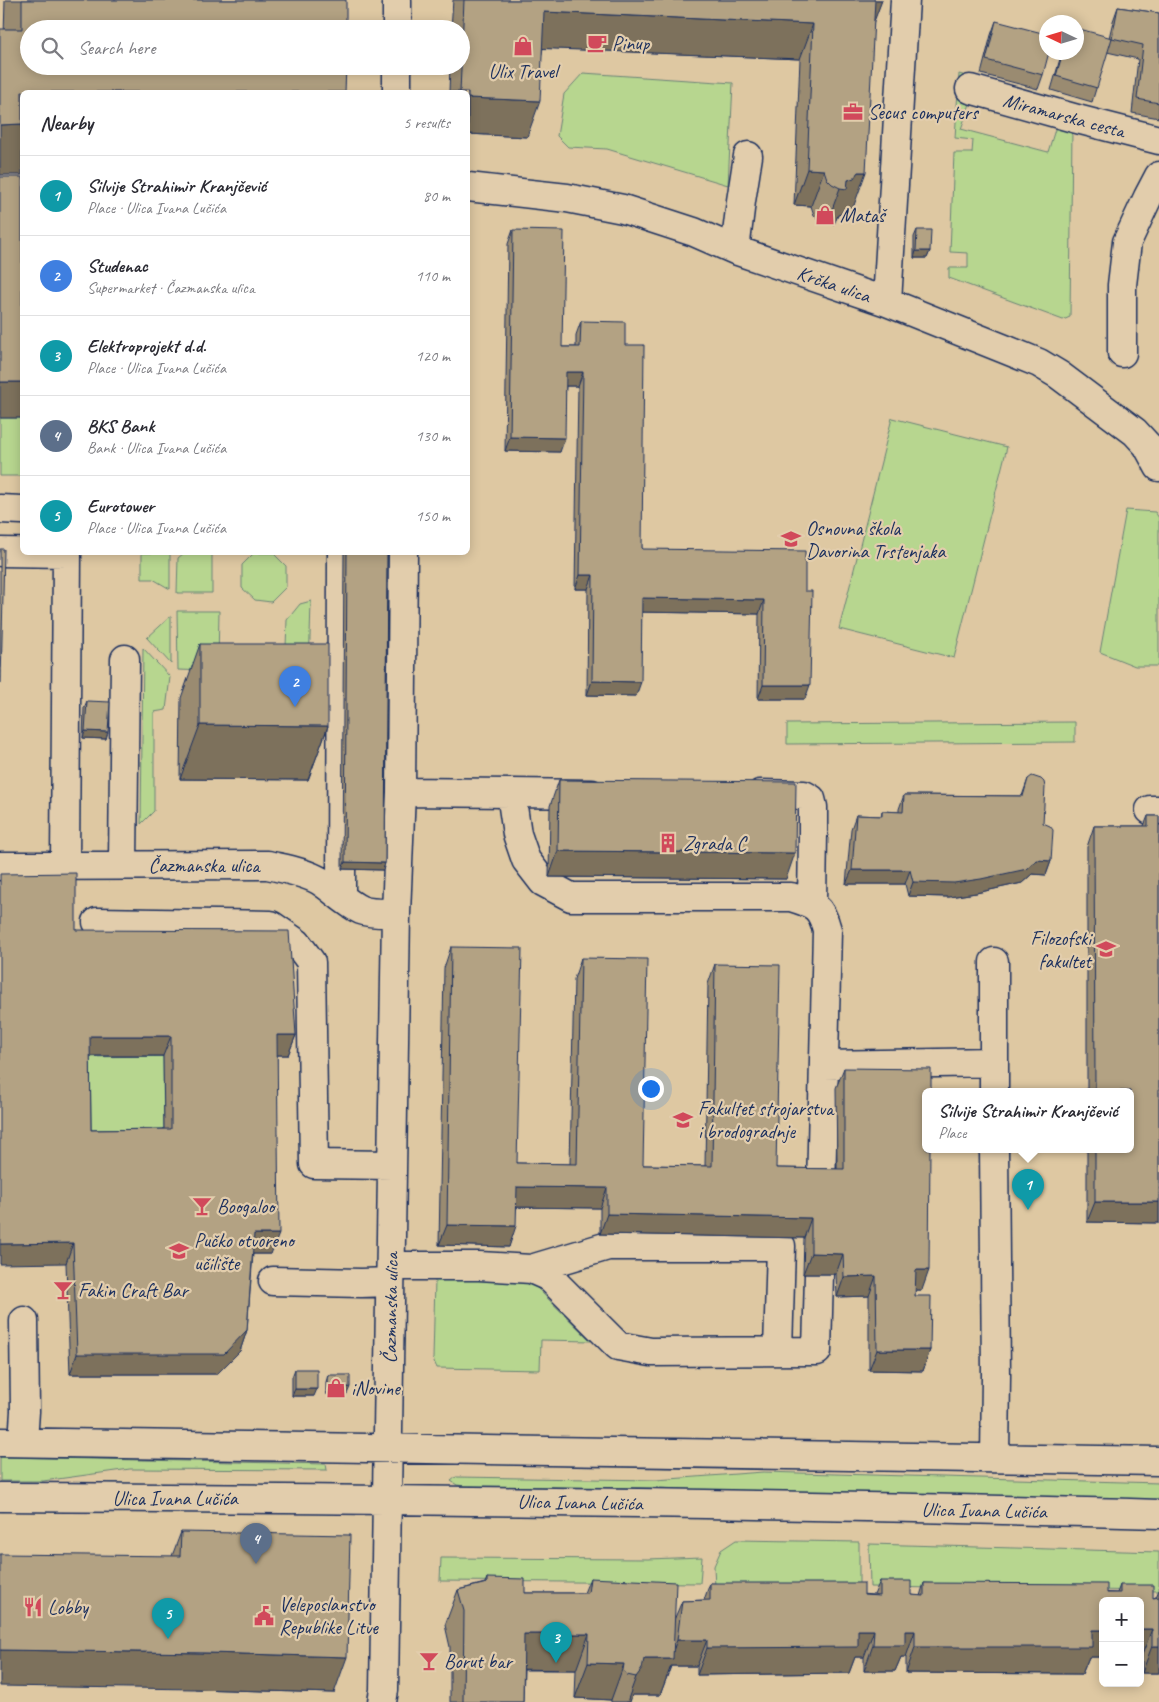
<!DOCTYPE html>
<meta charset="utf-8">
<style>
body{margin:0;font-family:Caveat,sans-serif;background:#f7f7f7;color:#2b2b33}
.controls{position:absolute;right:15px;bottom:15px;display:grid;overflow:hidden;border-radius:8px;box-shadow:0 2px 12px #0003}
.controls button{width:45px;height:45px;display:grid;place-items:center;padding:0;border:0;border-bottom:1px solid #e1e1e2;background:#fff;color:#2b2b33;font:25px sans-serif}
.compass{position:absolute;left:1039px;top:15px;width:45px;height:45px;border-radius:50%;background:#fff;box-shadow:0 2px 12px #0003;rotate:274deg}
.you{position:absolute;left:650px;top:1088px;width:18px;height:18px;margin:-12px;border:4px solid #fff;border-radius:50%;background:#1a73e8;box-shadow:0 0 0 8px #1a73e833}
.badge{display:grid;place-items:center;width:32px;height:32px;border-radius:50%;background:#d1495b;color:#fff;font-size:16px;font-weight:700}
.pin{position:absolute;translate:-50% -41px;filter:drop-shadow(0 1px 2px #0008)}
.pin::after{content:'';position:absolute;top:26px;width:18px;height:15px;background:inherit;clip-path:polygon(0 0,100% 0,50% 100%)}
.popup{position:absolute;left:922px;top:1088px;width:212px;height:65px;box-sizing:border-box;display:grid;place-content:center;border-radius:8px;background:#fff;filter:drop-shadow(0 1px 4px #0005);font-size:16px;white-space:nowrap;color:#7c7c81}
.popup b{font-size:19px;color:#2b2b33}
.popup::after{content:'';position:absolute;left:50%;top:100%;margin-left:-10px;border:10px solid transparent;border-top-color:#fff}
.list{margin:0;padding:0;list-style:none}
h2{display:flex;justify-content:space-between;align-items:center;height:65px;margin:0;padding:0 20px;font-size:21px}
h2 small{font-size:16px;font-weight:400;color:#7c7c81}
.list li{display:grid;grid-template-columns:32px 1fr auto;gap:15px;align-items:center;box-sizing:border-box;height:80px;padding:0 20px;border-top:1px solid #e1e1e2}
.list b{display:block;font-size:19px;white-space:nowrap}
.list p{margin:0;font-size:16px;white-space:nowrap;color:#7c7c81}
.list em{font-size:16px;font-style:normal;color:#7c7c81}
.icon{flex:none;width:28px;height:28px;fill:none;stroke:currentColor;stroke-width:2;stroke-linecap:round;stroke-linejoin:round}
.map{position:relative;flex:none;width:1159px;height:1702px;overflow:hidden}
.search{position:absolute;background:#fff;box-shadow:0 2px 12px #0003;left:20px;top:20px;width:450px;height:55px;display:flex;align-items:center;gap:12px;box-sizing:border-box;padding:0 18px;border-radius:28px;color:#7c7c81;font-size:19px}
.panel{position:absolute;background:#fff;box-shadow:0 2px 12px #0003;left:20px;top:90px;width:450px;height:465px;border-radius:8px}
.map>svg:first-child{display:block}
.green{fill:#b7d68f;stroke:#698276}
.lines{fill:none;stroke-linecap:round;stroke-linejoin:round}
.minor-casing{stroke:#1b2f5e;stroke-width:31}
.minor{stroke:#e2cdac;stroke-width:28}
.wall{fill:#9a8b71;stroke:#1b2f5e;fill-rule:evenodd}
.shaded-wall{fill:#7d715c;stroke:#1b2f5e}
.building{fill:#b3a283;stroke:#1b2f5e;fill-rule:evenodd}
.labels{text-anchor:middle;stroke-width:4.5;stroke-linejoin:round;paint-order:stroke}
.poi-label{font-size:20px;fill:#1b2f5e;stroke:#e2cdac;text-anchor:start}
.street-label{font-size:20px;fill:#1b2f5e;stroke:#e2cdac}
</style>
<div class="map">
<svg width="1159" height="1702" viewBox="0 0 1159 1702">
<rect width="100%" height="100%" fill="#dec8a2"/>
<filter id="ink" filterUnits="userSpaceOnUse"><feTurbulence type="fractalNoise" baseFrequency=".02" numOctaves="2"/><feDisplacementMap in="SourceGraphic" scale="10" xChannelSelector="R" yChannelSelector="G"/><feConvolveMatrix kernelMatrix="1 2 1 2 8 2 1 2 1" color-interpolation-filters="sRGB"/></filter>
<g filter="url(#ink)">
<!-- green -->
<path class="green" d="M583 73 733 83 728 185 607 149 568 147 557 136 564 94Z
M959 74 970 77 971 101 961 129 1048 152 1057 123 1072 128 1070 317 1063 320 949 278V268H968V253L950 252 954 153H972L973 140 955 138Z
M0 418H22V476H0Z
M892 418 1007 447 954 658 839 629Z
M1126 510 1155 512 1159 518V666H1135L1100 652Z
M142 553H170V589L153 579H142Z
M184 553H212V593H177L178 558Z
M254 553H273L286 566V587L271 602 255 600 242 588V565Z
M311 601 309 673H285L287 620 300 604Z
M177 611H219L218 663 210 671 178 670Z
M171 616V664L147 638Z
M143 648 170 677 166 710 154 712V811L141 824Z
M1075 722V742L787 744V724Z
M163 1056 164 1149 83 1150 82 1057Z
M506 1276 533 1284 591 1341 541 1340 540 1370 437 1368 433 1359 435 1280Z
M0 1457 326 1464 327 1470 130 1469 43 1481H0Z
M763 1472 1159 1483V1505L806 1494 656 1488 465 1486 457 1485 451 1481 456 1477 656 1480Z
M736 1540 859 1542V1589L715 1588 714 1566 721 1550Z
M869 1544 1159 1552V1591L870 1587Z
M702 1557 700 1583 440 1581 441 1558 648 1559Z"/>
<g class="lines">
<defs>
<path id="minor" d="M397 0V29
M397 66V92
M970 89 1077 119 1159 140
M468 187 567 198 623 209 651 218 694 232 735 250 887 302 1007 350 1039 363 1059 375 1135 432 1147 445 1159 467
M735 250 741 201 748 156
M887 302 905 0
M1122 353V285L1127 242 1148 197 1159 176
M0 509 22 510
M0 552 67 553
M401 792 511 793 517 834 526 860 543 882 571 897H791C814 904 821 906 827 930L821 1189
M511 793 592 794
M760 794 804 795 811 799 813 807V833L812 903
M1150 810H1159
M65 865 67 552
M123 865 125 659
M0 866 268 865C285 869 305 872 320 881 334 890 346 903 361 910 372 914 385 913 396 913
M341 897 342 552
M97 922 271 925 297 943 311 962 314 1164 392 1165
M825 1065 994 1062
M994 1091V962
M994 1149 996 1375 995 1458
M391 1266H479L531 1269 549 1277 618 1346 651 1352 817 1351 819 1274
M531 1269 608 1246H781L778 1351
M273 1281 361 1283 390 1282
M0 1442 1159 1461
M23 1442 25 1411 24 1321
M0 1497C386 1499 773 1503 1159 1514
M382 1702 384 1690 396 913 401 792 403 552"/>
</defs>
<!-- minor casing -->
<use href="#minor" class="minor-casing"/>
<!-- minor -->
<use href="#minor" class="minor"/>
</g>
<!-- wall -->
<path class="wall" d="M5 0H346L0 175Z
M453 0H882L874 20 853 208H845L841 214 838 215 834 224 827 223 819 220 814 215 811 206 794 205 800 59 543 48 527 137 468 134V92H449L450 66H461V29H451Z
M1118 7 1159 13V118L1132 113 1138 59 1107 52 1092 102 1051 90 1062 52H1076L1109 38 1113 21Z
M996 21 1043 75 1038 89 981 74 991 35Z
M513 230 562 347H576V335L581 321 625 345 642 549 805 591V699H758L759 614 642 612 636 696 587 695 588 589H575L578 386H566L560 452 505 451 508 244Z
M917 230 930 251 927 258H914V237Z
M344 552H387L385 863 383 870 342 869Z
M200 644 328 726 308 780 180 779 181 698Z
M87 701 106 739 83 738 84 708Z
M1028 779 1043 823 1051 861 1046 875 1032 874 1022 883 976 893 949 897 908 896 905 884H846L851 829 856 815 881 816 882 811 899 812V809L904 795 1022 796Z
M559 780 786 879 549 877 550 806Z
M1148 816H1159V1223L1087 1222V1149H1130V1091H1087V847L1094 826H1144Z
M76 930 296 1035 288 1055H277L271 1254H253L247 1330 240 1351 217 1374H70L66 1263ZM90 1056H163L164 1129 91 1130Z
M451 947 517 1163 570 1164 574 979 581 958 643 1165 705 1166 708 984 715 964 776 1168 837 1169 836 1088 844 1068 922 1290H915V1296L930 1350 923 1371 869 1370V1296L837 1297 836 1274H803L804 1238 600 1234V1208L517 1207 509 1247 439 1245 444 968Z
M295 1369 314 1396H292V1377Z
M328 1375 347 1394H326V1382Z
M181 1532 334 1693 195 1689 172 1556Z
M487 1578 525 1593H584L590 1578 674 1620 682 1601 704 1600 710 1583 874 1595 880 1581 911 1595 920 1596 924 1583 1117 1593 1120 1585 1153 1598 1156 1597 1159 1590V1673H1142V1655H1140L1103 1601V1672H1100V1657H1089L1082 1674 906 1673V1657H901L895 1671H864V1657H855L849 1673 697 1675V1666H671L660 1695H632L630 1702H611V1700L575 1698 576 1670H524L523 1702H450V1647L445 1625 458 1590 485 1583Z"/>
<!-- shaded-wall -->
<path class="shaded-wall" d="M873 0H882L875 19 870 25Z
M544 12 813 24 800 59 531 48Z
M468 98 540 101 527 137 468 134Z
M22 124V175H0V125Z
M807 169 824 170 811 206 794 205Z
M858 172H866L853 208H845L841 214 838 215 834 224 827 223 840 188Z
M916 251H930L927 258H914Z
M566 372H583L578 386H561Z
M0 382H22V418H0Z
M510 437 565 438 560 452 505 451Z
M580 575H593L588 589H575Z
M642 598 764 600 759 614 637 612Z
M592 681 641 682 636 696 587 695Z
M763 685H810L805 699H758Z
M200 725 328 726 308 780 180 779Z
M85 731 108 732 106 739 83 738Z
M558 851 795 853 786 879 549 877Z
M1037 860 1051 861 1046 875 1032 874 1022 883 976 893 949 897 908 896 913 882Z
M345 862 385 863 383 870 342 869Z
M852 870H910L905 884H846Z
M277 1035H296L288 1055H270Z
M90 1036H171L163 1056H82Z
M517 1187 607 1188 600 1208 510 1207Z
M1095 1202H1159V1223L1087 1222Z
M607 1214 811 1218 804 1238 600 1234Z
M447 1225 516 1226 509 1247 439 1245Z
M254 1234H279L271 1254H247Z
M73 1243 66 1263 0 1264V1244Z
M811 1253 843 1254 836 1274H803Z
M916 1270H929L922 1290H908Z
M876 1276 869 1296 837 1297 844 1277Z
M247 1330 240 1351 217 1374H70L77 1354Z
M877 1350H930L923 1371 869 1370Z
M328 1387H350L347 1394H326Z
M295 1389H317L314 1396H292Z
M1141 1629H1152L1142 1655H1140V1631Z
M858 1630H874L864 1657H855L849 1673 697 1675 707 1648Z
M1092 1630H1103V1648L1100 1657H1089L1082 1674 906 1673 915 1647Z
M905 1631H915L906 1657H901L895 1671H864L873 1645Z
M524 1634H589L576 1670 511 1669Z
M677 1640H707L697 1666H671L660 1695H632L630 1702H627L636 1677 644 1659H670Z
M1152 1646H1159V1673H1142Z
M0 1650 208 1653 347 1657 334 1693 195 1689 0 1686Z
M588 1663 624 1664 611 1700 575 1698Z
M1103 1663V1672H1100Z"/>
<!-- building -->
<path class="building" d="M22 0H346V29H29V66H346L345 92H22V124L0 125V29H22Z
M464 0H875L866 172H858L854 178 848 180 847 189 840 188 832 184 827 179 824 170 807 169 813 24 544 12 540 101 468 98V92H460Z
M1118 7 1159 13V103L1137 99 1143 45 1112 38 1097 88 1056 76 1063 52H1076V28L1112 38Z
M996 21 1046 34V52H1049L1043 75 986 60Z
M0 177H22V382H0Z
M513 230 564 231 562 347H580L581 321 625 322V345H644L642 549 805 551V591H812L810 685H763L764 600 642 598 641 682 592 681 593 575H580L583 372H566L565 438 510 437Z
M917 230H931L930 251H916Z
M0 549H4L1 683H0Z
M347 552H387L385 863 345 862Z
M200 644H328V726L200 725Z
M87 701 110 702 108 732 85 731Z
M1032 776 1041 779 1044 782 1045 787 1043 823 1050 826 1053 830 1051 861 1037 860 1027 869 981 879 954 883 913 882 910 870H852L856 815 882 816V811L903 812 904 795 1023 796 1028 779Z
M559 780 796 782 795 853 558 851Z
M1148 816H1159V1202H1095V1149H1130V1091H1095L1094 826H1148Z
M76 873V930L289 931 296 1035H277L279 1234H254L247 1330 224 1354H77L73 1243 0 1244V874ZM90 1036H171V1129L91 1130Z
M451 947 522 948 517 1163 577 1164 581 958 647 959 643 1165 712 1166 715 964 780 965 776 1168 844 1169V1068L931 1069V1091H926V1149H930L929 1270H916L915 1296H931L930 1350H877L876 1276 844 1277 843 1254 811 1253V1218L607 1214V1188L517 1187 516 1226 447 1225Z
M295 1369H317V1389H295Z
M328 1375H350V1387H328Z
M181 1532 350 1535 347 1657 208 1653 0 1650V1554L180 1556Z
M487 1578 525 1579V1593H588L590 1578 676 1582 673 1659H644L642 1669 636 1677 627 1675 623 1670 624 1664 588 1663 589 1634H524L523 1702H463L464 1611 458 1590 487 1583Z
M880 1581H911V1595L924 1596V1583L1107 1584V1593H1120V1585H1153V1598L1159 1597V1646H1152V1629H1141V1646H1140V1601H1103V1630H1092V1647H915V1631H905V1645H873L874 1630H858V1647L707 1648V1640H677L682 1601 710 1600V1583H864V1595L880 1596Z"/>
</g>
<!-- icons -->
<defs>
<symbol id="cafe-bare" viewBox="-9 -9 18 18"><path d="M-5.5-4.5H6V0H3Q3 3.5 0 3.5H-2.5Q-5.5 3.5-5.5 0ZM3-3.2v2h1.7v-2ZM-6 4.5H4V6H-6Z" fill="#d1495b" stroke="#e2cdac" stroke-width="2.5" paint-order="stroke"/></symbol>
<symbol id="shop-bare" viewBox="-9 -9 18 18"><path d="M-5-2.5h2.3a2.7 3.5 0 0 1 5.4 0H5L5.5 6h-11ZM-1.5-2.5h3a1.5 2.3 0 0 0-3 0Z" fill="#d1495b" stroke="#e2cdac" stroke-width="2.5" paint-order="stroke"/></symbol>
<symbol id="office-bare" viewBox="-9 -9 18 18"><path d="M-6-3h4V-5.5h4V-3h4V5H-6ZM-1-4.5V-3h2v-1.5ZM-6 0V1H6V0Z" fill="#d1495b" stroke="#e2cdac" stroke-width="2.5" paint-order="stroke"/></symbol>
<symbol id="school-bare" viewBox="-9 -9 18 18"><path d="M0-5L7-2L0 1L-7-2ZM-4 1L0 2.5L4 1V4Q0 6-4 4Z" fill="#d1495b" stroke="#e2cdac" stroke-width="2.5" paint-order="stroke"/></symbol>
<symbol id="building-bare" viewBox="-9 -9 18 18"><path d="M-4-6H4V6H1V3H-1V6H-4ZM-2.5-4.3h1.7v1.8h-1.7ZM.8-4.3h1.7v1.8H.8ZM-2.5-1h1.7V.8h-1.7ZM.8-1h1.7V.8H.8Z" fill="#d1495b" stroke="#e2cdac" stroke-width="2.5" paint-order="stroke"/></symbol>
<symbol id="university-bare" viewBox="-9 -9 18 18"><path d="M0-5L7-2L0 1L-7-2ZM-4 1L0 2.5L4 1V4Q0 6-4 4Z" fill="#d1495b" stroke="#e2cdac" stroke-width="2.5" paint-order="stroke"/></symbol>
<symbol id="bar-bare" viewBox="-9 -9 18 18"><path d="M-6-5H6L.8 .8V4.5H3.5V6h-7V4.5H-.8V.8Z" fill="#d1495b" stroke="#e2cdac" stroke-width="2.5" paint-order="stroke"/></symbol>
<symbol id="restaurant-bare" viewBox="-9 -9 18 18"><path d="M-5-6h1v4h1v-4h1v4h1v-4h1v5L-1.5 .5V6h-2V.5L-5-1ZM5-6V6H3V1.5H1.5Q1.5-4 5-6Z" fill="#d1495b" stroke="#e2cdac" stroke-width="2.5" paint-order="stroke"/></symbol>
<symbol id="civic-bare" viewBox="-9 -9 18 18"><path d="M-.6-6.5H3V-4.5H.6V-3L4-1V1h2V6H-6V1h2V-1L-.6-3ZM-1.2 2.5V6h2.4V2.5Z" fill="#d1495b" stroke="#e2cdac" stroke-width="2.5" paint-order="stroke"/></symbol>
</defs>
<g fill-rule="evenodd">
<use href="#cafe-bare" x="583" y="29" width="28" height="28"/>
<use href="#shop-bare" x="509" y="32" width="28" height="28"/>
<use href="#office-bare" x="839" y="98" width="28" height="28"/>
<use href="#shop-bare" x="811" y="201" width="28" height="28"/>
<use href="#school-bare" x="777" y="525" width="28" height="28"/>
<use href="#building-bare" x="654" y="829" width="28" height="28"/>
<use href="#university-bare" x="1092" y="935" width="28" height="28"/>
<use href="#university-bare" x="669" y="1106" width="28" height="28"/>
<use href="#bar-bare" x="188" y="1192" width="28" height="28"/>
<use href="#university-bare" x="165" y="1237" width="28" height="28"/>
<use href="#bar-bare" x="49" y="1276" width="28" height="28"/>
<use href="#shop-bare" x="322" y="1374" width="28" height="28"/>
<use href="#restaurant-bare" x="19" y="1593" width="28" height="28"/>
<use href="#civic-bare" x="250" y="1602" width="28" height="28"/>
<use href="#bar-bare" x="415" y="1647" width="28" height="28"/>
</g>
<g class="labels">
<!-- poi labels -->
<g class="poi-label">
<text x="612" y="50">Pinup</text>
<text x="523" y="78" text-anchor="middle">Ulix Travel</text>
<text x="868" y="119">Secus computers</text>
<text x="840" y="222">Mataš</text>
<text x="806" y="535">Osnovna škola<tspan x="806" dy="23">Davorina Trstenjaka</tspan></text>
<text x="683" y="850">Zgrada C</text>
<text x="1091" y="945" text-anchor="end">Filozofski<tspan x="1091" dy="23">fakultet</tspan></text>
<text x="698" y="1115">Fakultet strojarstva<tspan x="698" dy="23">i brodogradnje</tspan></text>
<text x="217" y="1213">Boogaloo</text>
<text x="194" y="1247">Pučko otvoreno<tspan x="194" dy="23">učilište</tspan></text>
<text x="78" y="1297">Fakin Craft Bar</text>
<text x="351" y="1395">iNovine</text>
<text x="279" y="1611">Veleposlanstvo<tspan x="279" dy="23">Republike Litve</tspan></text>
<text x="48" y="1614">Lobby</text>
<text x="444" y="1668">Borut bar</text>
</g>
<!-- street labels -->
<g class="street-label">
<text transform="translate(1064 115) rotate(15)" y="7">Miramarska cesta</text>
<text transform="translate(834 284) rotate(19)" y="7">Krčka ulica</text>
<text x="204" y="872">Čazmanska ulica</text>
<text transform="translate(390 1308) rotate(-89)" y="7">Čazmanska ulica</text>
<text x="175" y="1505">Ulica Ivana Lučića</text>
<text transform="translate(580 1502) rotate(1)" y="7">Ulica Ivana Lučića</text>
<text transform="translate(984 1510) rotate(1)" y="7">Ulica Ivana Lučića</text>
</g>
</g>
</svg>
<div class="controls">
<button>+</button>
<button>−</button>
</div>
<svg class="compass" viewBox="-18 -18 36 36"><path d="M0-13l5 13h-10z" fill="#e53935"/><path d="M0 13l5-13h-10z" fill="#7c7c81"/></svg>
<div class="you"></div>
<div class="pin badge" style="left:1028px;top:1210px;background:#0f9aa8">1</div>
<div class="popup"><b>Silvije Strahimir Kranjčević</b>Place</div>
<div class="pin badge" style="left:295px;top:707px;background:#3f7fe0">2</div>
<div class="pin badge" style="left:556px;top:1663px;background:#0f9aa8">3</div>
<div class="pin badge" style="left:256px;top:1564px;background:#5c6f8a">4</div>
<div class="pin badge" style="left:168px;top:1639px;background:#0f9aa8">5</div>
<div class="search"><svg class="icon" aria-label="search" viewBox="0 0 24 24"><circle cx="10" cy="10" r="6"/><path d="M15 15l6 6"/></svg>Search here</div>
<section class="panel">
<h2>Nearby<small>5 results</small></h2>
<ul class="list">
<li><span class="badge" style="background:#0f9aa8">1</span><div><b>Silvije Strahimir Kranjčević</b><p>Place · Ulica Ivana Lučića</p></div><em>80 m</em></li>
<li><span class="badge" style="background:#3f7fe0">2</span><div><b>Studenac</b><p>Supermarket · Čazmanska ulica</p></div><em>110 m</em></li>
<li><span class="badge" style="background:#0f9aa8">3</span><div><b>Elektroprojekt d.d.</b><p>Place · Ulica Ivana Lučića</p></div><em>120 m</em></li>
<li><span class="badge" style="background:#5c6f8a">4</span><div><b>BKS Bank</b><p>Bank · Ulica Ivana Lučića</p></div><em>130 m</em></li>
<li><span class="badge" style="background:#0f9aa8">5</span><div><b>Eurotower</b><p>Place · Ulica Ivana Lučića</p></div><em>150 m</em></li>
</ul>
</section>
</div>
